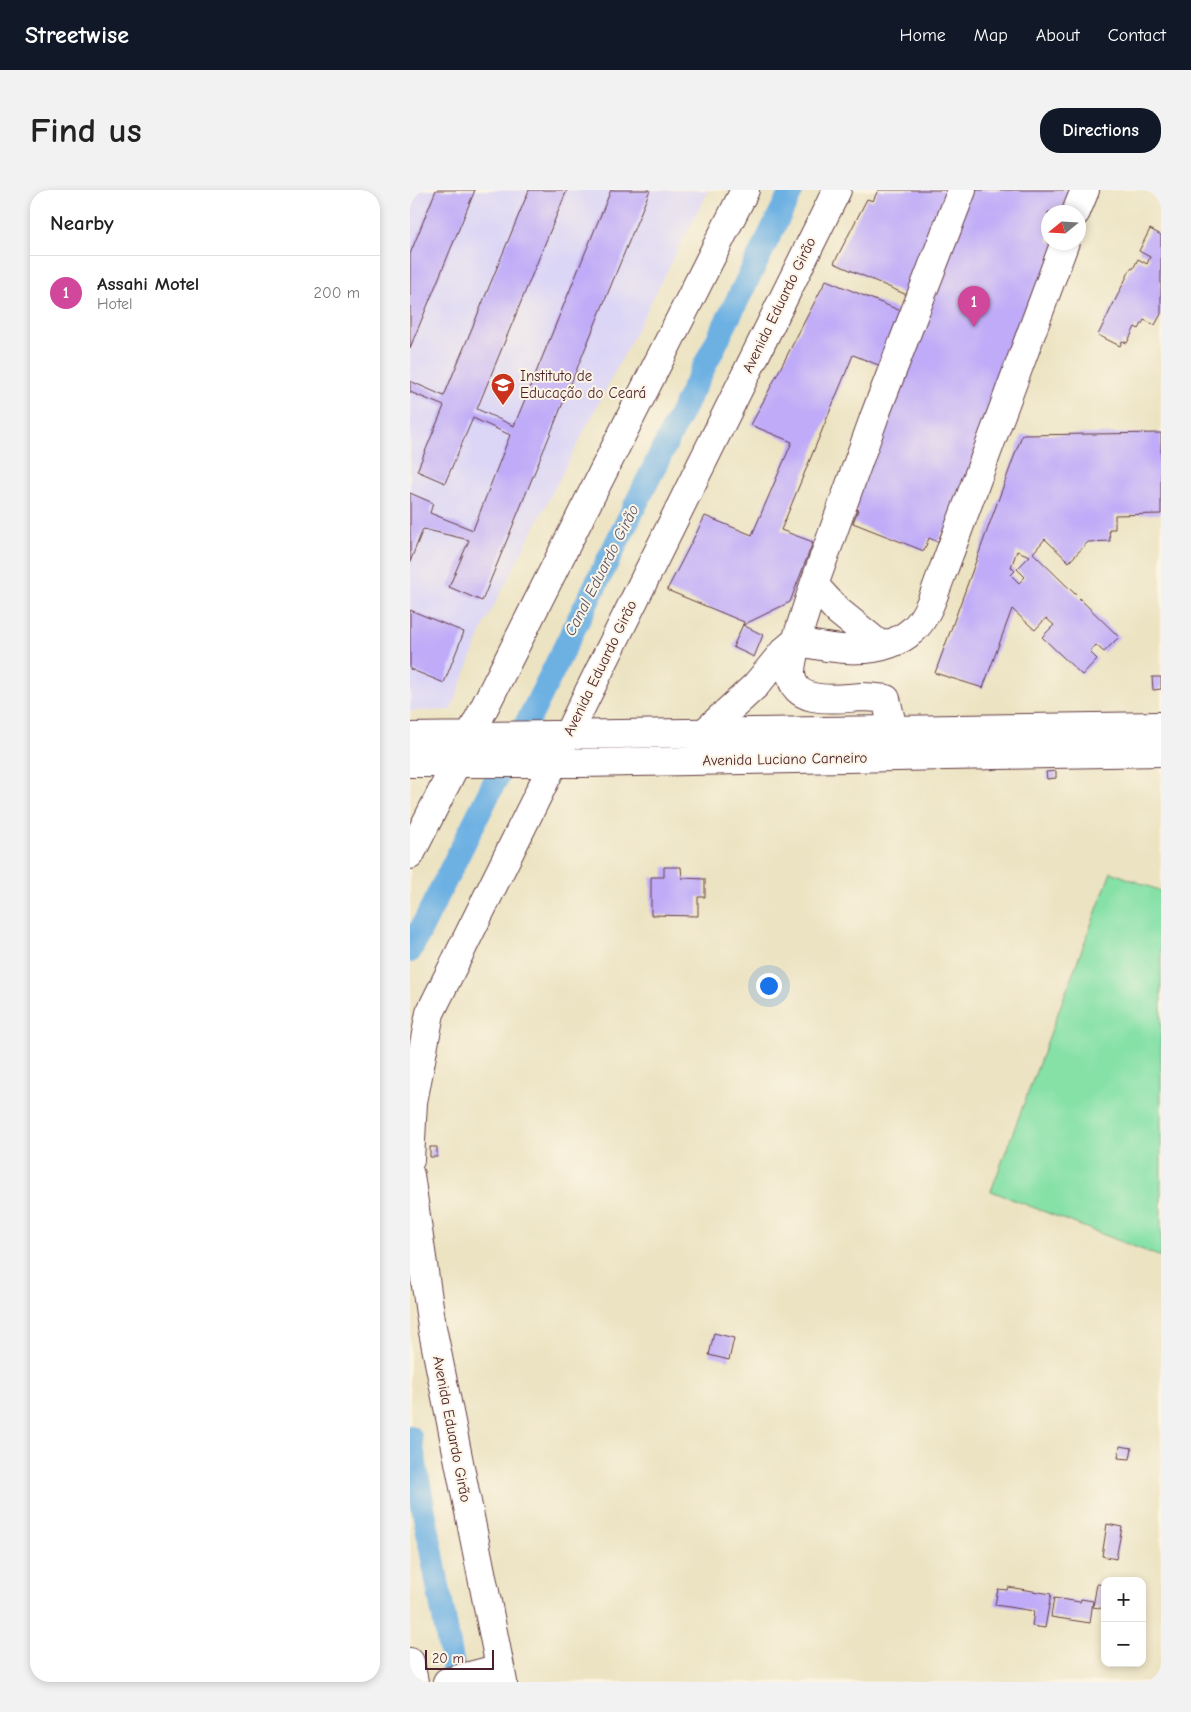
<!DOCTYPE html>
<meta charset="utf-8">
<style>
body{margin:0;font-family:"Comic Neue",sans-serif;background:#f2f2f2;color:#222}
.controls{position:absolute;right:15px;bottom:15px;display:grid;overflow:hidden;border-radius:10px;box-shadow:0 2px 8px #0003}
.controls button{width:45px;height:45px;display:grid;place-items:center;padding:0;border:0;border-bottom:1px solid #e0e0e0;background:#fff;color:#222;font:25px sans-serif}
.compass{position:absolute;left:631px;top:15px;width:45px;height:45px;border-radius:50%;background:#fff;box-shadow:0 2px 8px #0003;rotate:252deg}
.scale{position:absolute;left:15px;bottom:12px;width:69px;box-sizing:border-box;padding-left:5px;border:2px solid #4a1f2b;border-top:0;font-size:14px;line-height:18px;white-space:nowrap;color:#4a1f2b;-webkit-text-stroke:4px #fcf5e5;paint-order:stroke}
.you{position:absolute;left:358px;top:795px;width:18px;height:18px;margin:-12px;border:4px solid #fff;border-radius:50%;background:#1a73e8;box-shadow:0 0 0 8px #1a73e833}
.badge{display:grid;place-items:center;width:32px;height:32px;border-radius:50%;background:#111827;color:#fff;font-size:16px;font-weight:700}
.pin{position:absolute;translate:-50% -41px;filter:drop-shadow(0 1px 2px #0008)}
.pin::after{content:'';position:absolute;top:26px;width:18px;height:15px;background:inherit;clip-path:polygon(0 0,100% 0,50% 100%)}
.list{margin:0;padding:0;list-style:none}
h2{display:flex;justify-content:space-between;align-items:center;height:65px;margin:0;padding:0 20px;font-size:21px}
h2 small{font-size:16px;font-weight:400;color:#767676}
.list li{display:grid;grid-template-columns:32px 1fr auto;gap:15px;align-items:center;box-sizing:border-box;height:75px;padding:0 20px;border-top:1px solid #e0e0e0}
.list b{display:block;font-size:19px;white-space:nowrap}
.list p{margin:0;font-size:16px;white-space:nowrap;color:#767676}
.list em{font-size:16px;font-style:normal;color:#767676}
.map{position:relative;flex:none;width:751px;height:1492px;overflow:hidden;border-radius:20px}
header{display:flex;align-items:center;gap:30px;box-sizing:border-box;height:70px;padding:0 25px;background:#111827;color:#fff}
header strong{font-size:24px}
nav{display:flex;gap:28px;margin-inline-start:auto;font-size:18px}
.intro{display:flex;align-items:center;justify-content:space-between;box-sizing:border-box;height:120px;padding:0 30px}
h1{margin:0;font-size:35px}
.button{padding:12px 22px;border-radius:20px;background:#111827;color:#fff;font-size:18px;font-weight:700}
main{display:flex;gap:30px;padding:0 30px}
aside{flex:1;background:#fff;border-radius:20px;box-shadow:0 2px 8px #0003}
.map>svg:first-child{display:block}
.built{fill:#dcd6f6}
.green{fill:#86e1a7;stroke:#688069}
.lines{fill:none;stroke-linecap:round;stroke-linejoin:round}
.canal{stroke:#6db1e3;stroke-width:24}
.building{fill:#c0abf8;fill-rule:evenodd}
.minor-casing{stroke:#623c42;stroke-width:30}
.major-casing{stroke:#623c42;stroke-width:30}
.minor{stroke:#fff;stroke-width:28}
.major{stroke:#fff;stroke-width:28}
.labels{text-anchor:middle;stroke-width:4;stroke-linejoin:round;paint-order:stroke}
.street-label{font-size:15px;fill:#4a1f2b;stroke:#fcf5e5}
.poi-label{font-size:15px;fill:#4a1f2b;stroke:#fcf5e5;text-anchor:start}
.water-label{font-size:16px;font-style:italic;fill:#56526b;stroke:#fcf5e5}
</style>
<header>
<strong>Streetwise</strong>
<nav><a>Home</a><a>Map</a><a>About</a><a>Contact</a></nav>
</header>
<div class="intro"><h1>Find us</h1><a class="button">Directions</a></div>
<main>
<aside>
<h2>Nearby<small></small></h2>
<ul class="list">
<li><span class="badge" style="background:#d1479c">1</span><div><b>Assahi Motel</b><p>Hotel</p></div><em>200 m</em></li>
</ul>
</aside>
<div class="map">
<svg width="751" height="1492" viewBox="0 0 751 1492">
<rect width="100%" height="100%" fill="#fcf5e5"/>
<filter id="ink" filterUnits="userSpaceOnUse"><feTurbulence type="fractalNoise" baseFrequency=".02" numOctaves="2"/><feDisplacementMap in="SourceGraphic" scale="10" xChannelSelector="R" yChannelSelector="G"/><feConvolveMatrix kernelMatrix="1 2 1 2 8 2 1 2 1" color-interpolation-filters="sRGB"/></filter>
<filter id="wash" filterUnits="userSpaceOnUse"><feTurbulence type="fractalNoise" baseFrequency=".0096" numOctaves="4" result="noise"/><feDisplacementMap in="SourceGraphic" scale="20" xChannelSelector="R" yChannelSelector="G"/><feGaussianBlur stdDeviation="1.12" result="paint"/><feColorMatrix in="noise" values="0 0 0 0 0 0 0 0 0 0 0 0 0 0 0 0 0 1.4 0 .05"/><feComposite in="paint" operator="in"/></filter>
<g filter="url(#wash)">
<rect width="100%" height="100%" fill="#ece3c2"/>
<!-- built -->
<path class="built" d="M0 0H299L75 433 41 520 0 521Z"/>
<!-- green -->
<path class="green" d="M701 682 751 701V1067L581 1001Z"/>
<g class="lines">
<!-- canal -->
<path class="canal" d="M0 761 84 593 123 521 382 0
M0 1247 46 1492"/>
</g>
<g id="blocks">
<!-- building -->
<path class="building" d="M26 0H65L0 158V64Z
M119 0H157L67 219 104 236 201 0H240L72 411 39 397 59 350 13 339 0 372V303L23 313 20 323 63 340 100 245 63 228 35 293 7 281 34 216 0 202V191L34 206Z
M468 0H538L497 105 424 73 457 9 463 11Z
M559 0H668L659 22H638V52H648L538 342 533 340 528 352 519 348 514 361 443 333 448 320 441 318Z
M740 39 751 45V124L745 135 734 130 729 139 725 137 717 153 712 151 710 156 688 145 721 78 723 79 728 69 737 74 740 67 729 61Z
M416 90 491 121 471 176 443 165 371 340 403 352 380 412 333 435 353 445 344 467 323 457 334 432 257 400 295 326 342 345 382 252 341 235Z
M751 243V324L705 325V339H699L700 351 678 352 659 372 635 349 623 363 709 447 694 462 686 455 680 462 687 469 672 485 632 447 644 435 636 428 625 440 602 419 573 498 525 483 612 245ZM607 361 620 366 607 379 615 387 609 393 601 385 605 381 601 377Z
M0 420 54 442 34 493 0 479Z
M751 487V499L743 500 742 487Z
M646 581V588L637 589 636 582Z
M254 677H271L272 688 295 689V707H288V726L241 725V687H254Z
M20 957H27V967H20Z
M304 1143 324 1148 319 1170 299 1165Z
M710 1256 722 1258 720 1269 708 1268Z
M697 1334 712 1337 706 1369 692 1366Z
M687 1394 695 1395V1419L683 1417Z
M598 1397 641 1404 635 1438 622 1436 624 1421 585 1415 588 1399 597 1400Z
M644 1408 670 1412 671 1409 683 1411 680 1433 641 1427Z"/>
</g>
</g>
<g filter="url(#ink)">
<use href="#blocks" fill-opacity="0" stroke="#623c42" stroke-width="1"/>
<g class="lines">
<defs>
<path id="minor" d="M666 22 675 0
M404 395 428 421 470 455
M483 539 476 509C468 508 460 507 452 507 430 508 382 517 381 482 381 473 385 461 386 451 423 460 472 468 503 440 519 426 526 397 534 378L655 52
M296 541 346 495 374 461 386 451 404 395 465 225 552 0"/>
<path id="major" d="M0 547 751 536
M0 573H172L751 562
M0 665 335 0
M0 970 3 912 20 823 427 0
M0 985 22 1137 93 1492
M0 1472 4 1492
M37 1492 90 1478"/>
</defs>
<!-- minor casing -->
<use href="#minor" class="minor-casing"/>
<!-- major casing -->
<use href="#major" class="major-casing"/>
<!-- minor -->
<use href="#minor" class="minor"/>
<!-- major -->
<use href="#major" class="major"/>
</g>
</g>
<!-- icons -->
<defs>
<symbol id="school-pin" viewBox="-11 -11 22 30"><path d="M0 17L-7.5 6A9.5 9.5 0 1 1 7.5 6Z" fill="#c8321e" stroke="#fcf5e5"/><path d="M0-5L7-2L0 1L-7-2ZM-4 1L0 2.5L4 1V4Q0 6-4 4Z" fill="#fff"/></symbol>
</defs>
<g fill-rule="evenodd">
<use href="#school-pin" x="79" y="181" width="28" height="38"/>
</g>
<g class="labels">
<!-- street labels -->
<g class="street-label">
<text transform="translate(369 115) rotate(-64)" y="5">Avenida Eduardo Girão</text>
<text transform="translate(190 478) rotate(-64)" y="5">Avenida Eduardo Girão</text>
<text transform="translate(375 569) rotate(-1)" y="5">Avenida Luciano Carneiro</text>
<text transform="translate(42 1239) rotate(79)" y="5">Avenida Eduardo Girão</text>
</g>
<!-- poi labels -->
<g class="poi-label">
<text x="110" y="191">Instituto de<tspan x="110" dy="17">Educação do Ceará</tspan></text>
</g>
<!-- water labels -->
<g class="water-label">
<text transform="translate(191 380) rotate(-63)" y="6">Canal Eduardo Girão</text>
</g>
</g>
</svg>
<div class="controls">
<button>+</button>
<button>−</button>
</div>
<svg class="compass" viewBox="-18 -18 36 36"><path d="M0-13l5 13h-10z" fill="#e53935"/><path d="M0 13l5-13h-10z" fill="#767676"/></svg>
<div class="scale">20 m</div>
<div class="you"></div>
<div class="pin badge" style="left:564px;top:137px;background:#d1479c">1</div>
</div>
</main>
